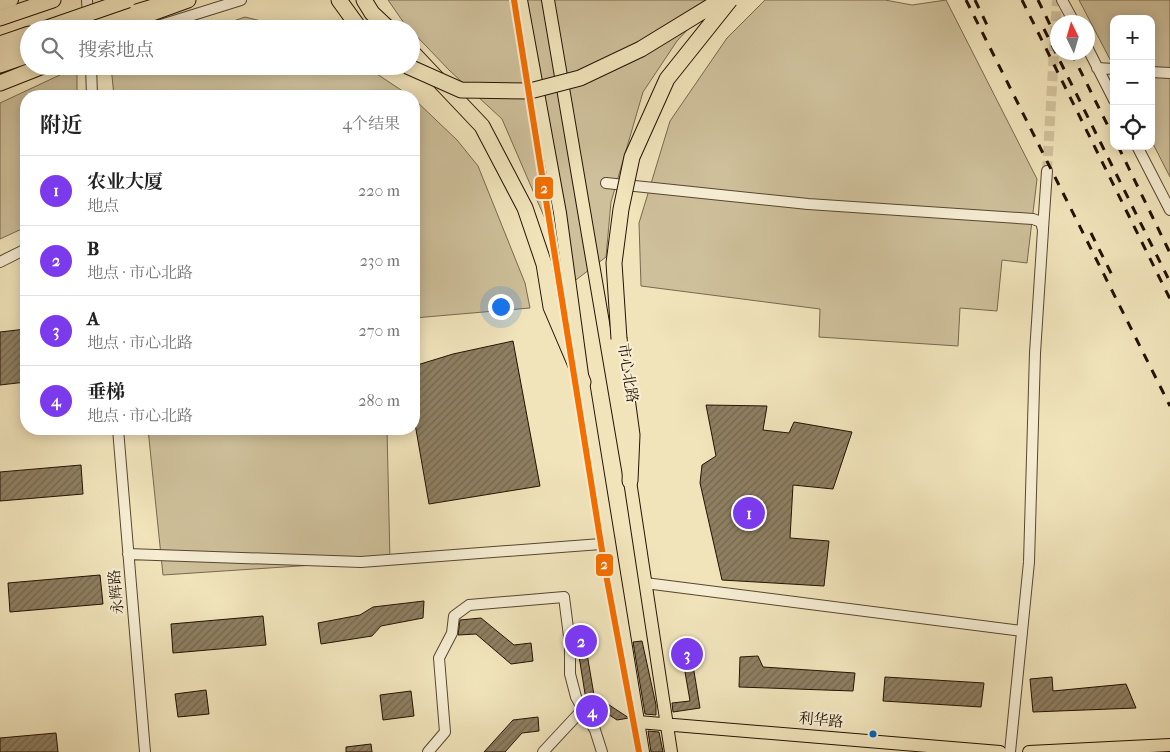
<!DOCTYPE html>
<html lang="zh">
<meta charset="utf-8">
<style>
body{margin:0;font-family:"IM FELL French Canon","Noto Serif SC",serif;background:#f6f6f6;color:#222}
.controls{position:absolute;right:15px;top:15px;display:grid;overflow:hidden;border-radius:10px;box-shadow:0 2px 12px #0003}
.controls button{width:45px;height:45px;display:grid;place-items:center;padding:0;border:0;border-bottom:1px solid #e0e0e0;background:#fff;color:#222;font:25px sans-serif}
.compass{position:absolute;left:1050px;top:15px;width:45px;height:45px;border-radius:50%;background:#fff;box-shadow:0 2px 12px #0003;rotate:355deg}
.you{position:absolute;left:500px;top:306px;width:18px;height:18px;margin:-12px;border:4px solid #fff;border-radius:50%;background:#1a73e8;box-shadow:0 0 0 8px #1a73e833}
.badge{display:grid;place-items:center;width:32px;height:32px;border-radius:50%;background:#7c3aed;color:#fff;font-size:16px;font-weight:700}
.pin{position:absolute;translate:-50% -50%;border:2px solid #fff;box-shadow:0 1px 5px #0006}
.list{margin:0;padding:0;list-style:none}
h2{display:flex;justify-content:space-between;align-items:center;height:65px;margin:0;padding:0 20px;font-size:21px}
h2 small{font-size:16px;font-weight:400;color:#767676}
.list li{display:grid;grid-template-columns:32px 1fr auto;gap:15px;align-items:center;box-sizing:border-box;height:70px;padding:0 20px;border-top:1px solid #e0e0e0}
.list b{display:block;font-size:19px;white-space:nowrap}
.list p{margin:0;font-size:16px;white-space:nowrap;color:#767676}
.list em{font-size:16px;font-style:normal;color:#767676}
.icon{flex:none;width:28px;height:28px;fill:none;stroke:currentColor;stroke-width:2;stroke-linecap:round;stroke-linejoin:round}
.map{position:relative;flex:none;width:1170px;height:752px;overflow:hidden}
.search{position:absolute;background:#fff;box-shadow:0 2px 12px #0003;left:20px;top:20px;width:400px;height:55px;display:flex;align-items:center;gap:12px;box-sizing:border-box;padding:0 18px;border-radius:28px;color:#767676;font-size:19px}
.panel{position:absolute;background:#fff;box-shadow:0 2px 12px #0003;left:20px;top:90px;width:400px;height:345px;border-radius:20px}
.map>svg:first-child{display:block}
.grass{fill:#cec09b;stroke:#78694e}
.building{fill:url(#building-hatch);stroke:#231201}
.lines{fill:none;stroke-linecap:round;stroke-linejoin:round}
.minor-tunnel{stroke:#d2c49f;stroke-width:10;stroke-dasharray:10 5;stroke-linecap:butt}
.minor-casing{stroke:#564630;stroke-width:12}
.major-casing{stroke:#231201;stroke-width:14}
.highway-casing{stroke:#231201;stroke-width:17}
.minor{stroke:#f6edd3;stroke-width:10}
.major{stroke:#f1e4bb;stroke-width:12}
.highway{stroke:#f1e4bb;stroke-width:15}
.rail{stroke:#231201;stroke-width:3;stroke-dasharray:9 9;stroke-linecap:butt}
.highway-bridge-casing{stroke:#231201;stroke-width:17;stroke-linecap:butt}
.highway-bridge{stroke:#f1e4bb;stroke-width:15}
.metro-1-casing{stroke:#f6edd3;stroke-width:10}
.metro-1{stroke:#f46e00;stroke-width:6}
.bus-dot{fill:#0065bd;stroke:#f6edd3;stroke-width:2}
.labels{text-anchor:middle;stroke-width:4.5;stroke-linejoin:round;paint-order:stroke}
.street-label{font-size:15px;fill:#231201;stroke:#f6edd3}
.line-badge{stroke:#f6edd3;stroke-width:2}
.badge-label{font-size:14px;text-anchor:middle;font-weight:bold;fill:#fff}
</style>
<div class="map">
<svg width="1170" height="752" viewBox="0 0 1170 752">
<defs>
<pattern id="building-hatch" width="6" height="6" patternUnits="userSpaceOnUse" patternTransform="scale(1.25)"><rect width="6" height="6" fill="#8e7f62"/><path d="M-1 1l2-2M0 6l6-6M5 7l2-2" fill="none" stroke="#74674e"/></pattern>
</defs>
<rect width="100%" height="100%" fill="#f1e4bb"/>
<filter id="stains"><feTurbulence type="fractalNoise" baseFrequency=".004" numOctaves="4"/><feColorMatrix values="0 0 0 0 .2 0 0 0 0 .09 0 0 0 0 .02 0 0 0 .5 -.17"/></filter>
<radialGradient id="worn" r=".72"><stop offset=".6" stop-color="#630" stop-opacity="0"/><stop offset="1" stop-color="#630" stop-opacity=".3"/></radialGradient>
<!-- grass -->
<path class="grass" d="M388 0H715L677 41 643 92 611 202 606 257 560 292 552 235 502 119 449 70 404 23Z
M765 0H885L912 5 946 0 1037 179 1027 263 1002 260 997 311 960 308 958 346 819 337 820 309 641 286 639 223 670 121 727 38Z
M1079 0H1170V177L1151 140V19H1114V67Z
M245 17 293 29H210Z
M111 66H365L410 96H114Z
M77 67V96H26V227L0 239V103Z
M414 99 457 140 478 166 525 283 530 308 414 318Z
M148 429H387L390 560 163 575Z"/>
<!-- building -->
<path class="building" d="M26 329V382L0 385V332Z
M513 341 540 486 429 504 414 418V366L453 354Z
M706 405 767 406 763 430 789 433 794 422 852 432 833 489 793 485 790 538 829 541 824 586 722 580 700 483 702 465 716 456Z
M81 465 83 494 0 501V472Z
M100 575 103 604 10 612 8 583Z
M424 601 423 618 381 626 372 636 321 644 318 623 360 615 373 607Z
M263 616 266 645 173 653 171 624Z
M481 618 514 645 531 643 533 661 511 664 476 634 458 635 460 620Z
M583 630 594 695 629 718 617 720 586 700 575 631Z
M642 641 656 705V715L645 714 633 642Z
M689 641 700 708 673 712 672 703 690 701 680 643Z
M758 656 763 667 855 673 853 691 739 687 740 657Z
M885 677 984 683 981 707 883 701Z
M1052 677 1053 691 1126 684 1136 708 1033 712 1030 679Z
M206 690 209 714 178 717 175 694Z
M411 691 414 716 383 720 380 695Z
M538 717 539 731 522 733 505 752H484L513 720Z
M648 731 659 732 663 752H651Z
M56 733 58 752H0V738Z
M371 744 372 752H346V747Z"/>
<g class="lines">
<!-- minor-tunnel -->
<path class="minor-tunnel" d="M1047 171 1057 0"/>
<defs>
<path id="minor" d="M87 0 88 19
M1062 0 1074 22
M148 29 241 0
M1088 49 1114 100
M91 66 92 96
M1097 68 1114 69
M1151 72 1170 73
M1137 146 1170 210
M606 183 808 204 1033 219 1041 222 1043 230 1035 353 1029 562 1010 752
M1043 229 1047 171
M0 262 26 249
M118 429 145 752
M128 554 361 562 601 544
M645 583 1022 631
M428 752 445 732 439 658 452 633 454 616 469 605 564 597 570 644V674L576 697 595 730 602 752
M543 752 583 709"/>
<path id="major" d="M521 0 560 213 583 382 643 752
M548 0 630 481 671 752
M0 4 12 0
M75 29 161 3
M0 55 29 45
M638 722 1000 752
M1029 752 1170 745"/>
<path id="highway" d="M339 0 360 29
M364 0 372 13 389 29
M0 18 53 0
M108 29 188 0
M0 44 29 34
M411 51 482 126 525 208 544 264 551 307 583 382
M0 65 29 55
M0 83 43 66
M619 339 632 435 630 481"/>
</defs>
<!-- minor casing -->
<use href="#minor" class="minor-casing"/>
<!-- major casing -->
<use href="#major" class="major-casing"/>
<!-- highway casing -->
<use href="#highway" class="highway-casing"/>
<!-- minor -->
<use href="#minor" class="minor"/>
<!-- major -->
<use href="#major" class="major"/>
<!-- highway -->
<use href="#highway" class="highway"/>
<!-- rail -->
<path class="rail" d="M966 0 1170 406
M975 0 988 27
M1022 0 1170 299
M1038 0 1055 35
M1044 29 1168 278
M1071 52 1114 138
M1118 146 1170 253
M1091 233 1113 277"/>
<defs>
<path id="highway-bridge" d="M44 29 128 0
M407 66 461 90 530 91 580 78 641 49 721 0
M619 339 614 263 621 209 632 157 667 79 730 0"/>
</defs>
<!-- highway-bridge casing -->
<use href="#highway-bridge" class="highway-bridge-casing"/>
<!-- highway-bridge -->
<use href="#highway-bridge" class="highway-bridge"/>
<defs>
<path id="metro-1" d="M514 0 605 569 639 752"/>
</defs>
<!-- metro-1 casing -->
<use href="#metro-1" class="metro-1-casing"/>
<!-- metro-1 -->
<use href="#metro-1" class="metro-1"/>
</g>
<!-- markers -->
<circle class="bus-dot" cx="873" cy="734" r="4.5"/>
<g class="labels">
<!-- street labels -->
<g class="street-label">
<text transform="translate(628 373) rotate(81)" y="5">市心北路</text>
<text transform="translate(116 592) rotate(-95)" y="5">永辉路</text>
<text transform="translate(821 720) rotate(5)" y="5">利华路</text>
</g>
</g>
<g class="line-badge">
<rect x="534" y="176" width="20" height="24" rx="5" fill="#f46e00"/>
<rect x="595" y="553" width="19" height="24" rx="5" fill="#f46e00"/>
</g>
<g class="badge-label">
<text x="544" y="193">2</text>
<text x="604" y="569">2</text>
</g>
<rect width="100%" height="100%" filter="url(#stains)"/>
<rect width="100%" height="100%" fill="url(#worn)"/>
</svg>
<div class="controls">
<button>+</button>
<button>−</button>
<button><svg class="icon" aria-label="locate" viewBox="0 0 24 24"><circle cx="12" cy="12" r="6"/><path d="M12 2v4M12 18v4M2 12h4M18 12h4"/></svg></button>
</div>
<svg class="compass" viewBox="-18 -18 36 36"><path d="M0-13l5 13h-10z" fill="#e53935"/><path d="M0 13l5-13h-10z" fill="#767676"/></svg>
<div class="you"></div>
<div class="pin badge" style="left:749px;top:513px">1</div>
<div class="pin badge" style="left:581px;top:641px">2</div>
<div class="pin badge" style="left:687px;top:654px">3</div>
<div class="pin badge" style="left:592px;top:711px">4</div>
<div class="search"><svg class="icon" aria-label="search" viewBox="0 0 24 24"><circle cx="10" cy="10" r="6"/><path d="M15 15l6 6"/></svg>搜索地点</div>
<section class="panel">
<h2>附近<small>4个结果</small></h2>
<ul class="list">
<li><span class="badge">1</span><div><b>农业大厦</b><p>地点</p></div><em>220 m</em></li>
<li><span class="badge">2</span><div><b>B</b><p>地点 · 市心北路</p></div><em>230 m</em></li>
<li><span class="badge">3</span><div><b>A</b><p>地点 · 市心北路</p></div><em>270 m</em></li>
<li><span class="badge">4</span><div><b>垂梯</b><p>地点 · 市心北路</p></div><em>280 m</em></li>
</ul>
</section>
</div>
